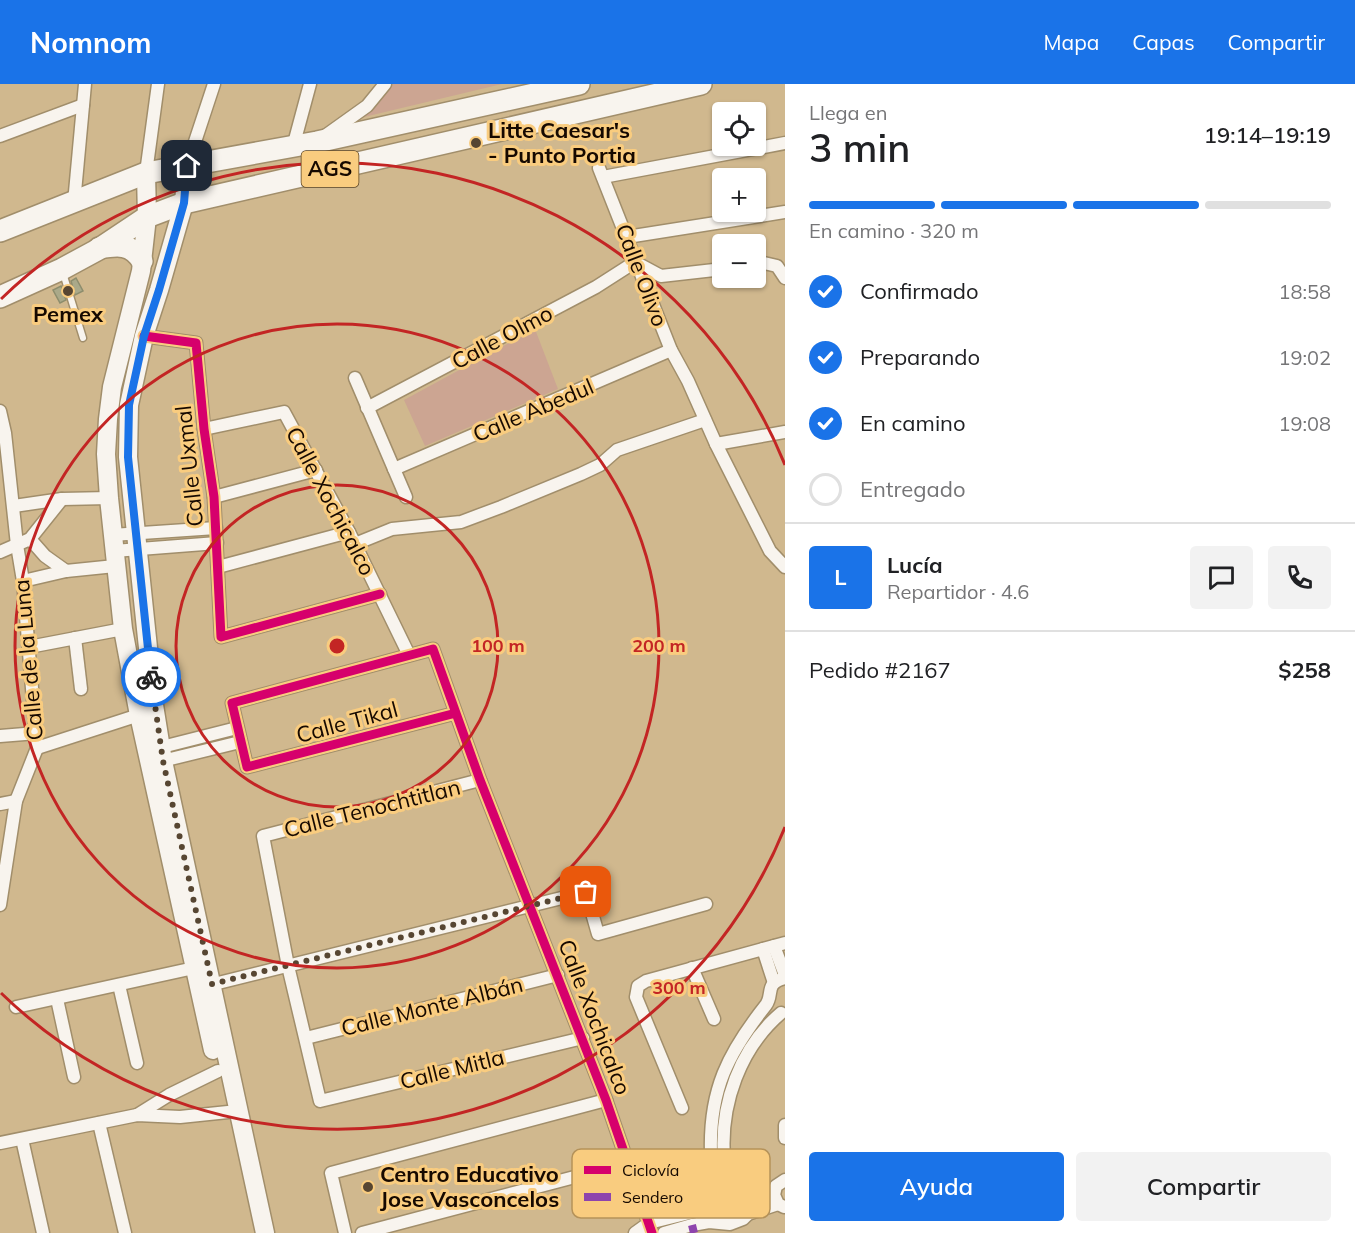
<!DOCTYPE html>
<html lang="es">
<meta charset="utf-8">
<style>
:root{--surface:#fff;--page:#f2f2f2;--text:#202124;--muted:#757577;--line:#e0e0e0;--accent:#1a73e8}
body{margin:0;font-family:Mulish,sans-serif;background:var(--page);color:var(--text);height:100vh;display:flex;flex-direction:column;font-size:22px;white-space:nowrap}
*{box-sizing:border-box;margin:0}
p{font-size:20px;color:var(--muted)}
.icon{flex:none;width:33px;height:33px;fill:none;stroke:currentColor;stroke-width:2;stroke-linecap:round;stroke-linejoin:round}
.map{position:relative;flex:1;overflow:hidden}
.sheet{display:flex;flex-direction:column;background:var(--surface);width:570px}
.sheet>*{flex:none}
.controls{position:absolute;left:712px;top:18px;display:grid;gap:12px}
.controls a{display:grid;place-items:center;width:54px;height:54px;border-radius:6px;background:var(--surface);box-shadow:0 2px 4px #0004;font-size:30px}
.pin{position:absolute;display:grid;place-items:center;width:51px;height:51px;color:#fff;margin:-26px;border-radius:12px;box-shadow:0 3px 9px #0006}
.courier{position:absolute;display:grid;place-items:center;width:60px;height:60px;margin:-30px;border:4px solid #1a73e8;border-radius:50%;background:#fff;color:#222;box-shadow:0 2px 8px #0007}
.head em{font-style:normal;font-weight:600}
.head div{display:flex;flex-direction:column-reverse}
.head{display:flex;align-items:center;justify-content:space-between;height:102px;padding:0 24px}
h1{font-size:39px;font-weight:600;line-height:45px}
.bar{display:grid;grid-template-columns:repeat(4,1fr);gap:9px 6px;align-content:center;height:72px;padding:0 24px}
.bar i{height:8px;border-radius:4px;background:var(--line)}
.bar .on{background:var(--accent)}
.bar p{grid-column:span 4}
.line{display:flex;align-items:center;gap:15px;padding:0 24px;border-top:2px solid var(--line)}
.line div{flex:1}
.round{display:grid;place-items:center;flex:none;width:63px;height:63px;border-radius:6px;background:var(--page)}
ol{padding:0 24px;list-style:none}
li{display:flex;align-items:center;gap:18px;height:66px}
li p{margin-inline-start:auto}
li .icon{padding:6px;border-radius:50%;background:var(--accent);color:#fff;stroke-width:4}
li:last-child{color:var(--muted)}
li i{width:33px;height:33px;border:3px solid var(--line);border-radius:50%}
.button{display:flex;gap:12px;margin-top:auto;padding:12px 24px}
.button a{flex:1;height:69px;border-radius:6px;background:var(--accent);color:#fff;font-size:24px;font-weight:600;line-height:69px;text-align:center}
.button a+a{background:var(--page);color:var(--text)}
header{display:flex;align-items:center;gap:36px;box-sizing:border-box;height:84px;padding:0 30px;background:var(--accent);color:#fff}
header strong{font-size:28px}
nav{display:flex;gap:33px;margin-inline-start:auto;font-size:21px}
main{display:flex;flex:1;min-height:0}
.map>svg:first-child{display:block}
.green{fill:#cca592}
.building{fill:#aaa989;stroke:#8d8d6d;stroke-width:1.5}
.lines{fill:none;stroke-linecap:round;stroke-linejoin:round}
.service-casing{stroke:#a18e6b;stroke-width:9}
.minor-casing{stroke:#a18e6b;stroke-width:15}
.secondary-casing{stroke:#a18e6b;stroke-width:21}
.trunk-casing{stroke:#a18e6b;stroke-width:24}
.service{stroke:#f8f4ee;stroke-width:6}
.minor{stroke:#f8f4ee;stroke-width:12}
.secondary{stroke:#f8f4ee;stroke-width:18}
.trunk{stroke:#f8f4ee;stroke-width:21}
.quiet{stroke:#8e44ad;stroke-width:8;stroke-dasharray:15 8;stroke-linecap:butt}
.cycleway-casing{stroke:#f9cc7f;stroke-width:13}
.cycleway{stroke:#d6006c;stroke-width:9}
.done{stroke:#574632;stroke-width:6;stroke-dasharray:0 10.8}
.route{stroke:#1a73e8;stroke-width:8}
.ring{fill:none;stroke:#c32524;stroke-width:3}
.poi-dot{fill:#574632;stroke:#f9cc7f;stroke-width:2}
.labels{text-anchor:middle;stroke-width:6;stroke-linejoin:round;paint-order:stroke}
.shield{fill:#f9cc7f;stroke:#5a4426;stroke-width:1.5}
.shield-label{font-size:21px;font-weight:bold;fill:#160900}
.poi-label{font-size:22px;font-weight:bold;fill:#160900;stroke:#f9cc7f;text-anchor:start}
.street-label{font-size:22px;fill:#160900;stroke:#f9cc7f}
.key{fill:#f9cc7f;stroke:#b59259;stroke-width:1.5}
.key-label{font-size:16px;fill:#160900}
.centre{fill:#c32524;stroke:#f9cc7f;stroke-width:3}
.ring-label{font-size:18px;text-anchor:middle;font-weight:bold;fill:#c32524;stroke:#f9cc7f;stroke-width:6;stroke-linejoin:round;paint-order:stroke}
</style>
<header>
<strong>Nomnom</strong>
<nav><a>Mapa</a><a>Capas</a><a>Compartir</a></nav>
</header>
<main>
<div class="map">
<svg width="785" height="1149" viewBox="0 0 785 1149">
<rect width="100%" height="100%" fill="#d0b88e"/>
<g class="green">
<polygon points="393,0 502,0 360,34"/>
<polygon points="535,245 558,305 425,362 404,316"/>
</g>
<g class="building">
<polygon points="76,194 83,207 75,211 71,197"/>
<polygon points="61,202 66,216 60,219 53,206"/>
</g>
<g class="lines">
<g class="service-casing">
<polyline id="service" points="63,189 83,254"/>
</g>
<g class="minor-casing">
<g id="minor">
<polyline points="0,52 83,21"/>
<polyline points="325,52 367,22 385,0"/>
<polyline points="293,63 310,0"/>
<polyline points="187,82 214,0"/>
<polyline points="599,84 671,266 688,297 716,360 770,467 785,483"/>
<polyline points="146,89 158,0"/>
<polyline points="603,93 785,59"/>
<polyline points="74,119 85,0"/>
<polyline points="627,153 785,128"/>
<polyline points="756,181 764,179 777,182 785,194"/>
<polyline points="144,252 196,259 204,345 214,413 221,553 380,510"/>
<polyline points="355,294 406,413"/>
<polyline points="367,324 596,203 635,178 661,192 723,185"/>
<polyline points="0,327 5,349 17,461 23,497 37,664 16,717 0,821"/>
<polyline points="204,345 284,328 349,448 409,571"/>
<polyline points="716,360 785,348"/>
<polyline points="394,385 671,266"/>
<polyline points="214,413 316,386"/>
<polyline points="14,422 62,415 109,414"/>
<polyline points="112,451 216,444"/>
<polyline points="30,455 45,472 66,487"/>
<polyline points="355,460 392,445 461,438 501,423 581,390 600,381 617,366 705,336"/>
<polyline points="114,467 217,459"/>
<polyline points="0,468 30,455 62,415"/>
<polyline points="218,483 349,448"/>
<polyline points="23,497 66,487 115,482"/>
<polyline points="75,554 81,605"/>
<polyline points="29,563 123,545"/>
<polyline points="456,629 247,683 232,619 433,565 480,696 606,1016 652,1149"/>
<polyline points="0,652 37,649"/>
<polyline points="37,664 139,631"/>
<polyline points="154,665 237,644"/>
<polyline points="158,678 240,658"/>
<polyline points="480,696 263,752 288,882 320,1017 583,954"/>
<polyline points="0,720 16,717"/>
<polyline points="774,862 785,891"/>
<polyline points="763,865 774,899"/>
<polyline points="692,884 714,935"/>
<polyline points="119,901 137,979"/>
<polyline points="206,902 586,808 598,850 706,820"/>
<polyline points="57,915 74,993"/>
<polyline points="16,923 194,884"/>
<polyline points="306,954 558,891"/>
<polyline points="682,1024 636,913 638,902 646,897 785,859"/>
<polyline points="137,1031 169,1011 218,987"/>
<polyline points="99,1039 125,1149"/>
<polyline points="785,1041 785,1054"/>
<polyline points="22,1055 43,1149"/>
<polyline points="0,1059 137,1031 180,1033 228,1028"/>
<polyline points="744,1114 774,1106"/>
<polyline points="784,1123 778,1120 774,1111 776,1102 785,1096"/>
<path d="M748,1130c-2,-7 -2,-16 -8,-21 -5,-4 -11,-6 -13,-12 -3,-7 -2,-16 -3,-23 -4,-54 16,-110 57,-145"/>
<polyline points="345,1149 331,1089 606,1016"/>
<polyline points="362,1149 628,1079"/>
<path d="M635,1149l14,-10 56,-14 8,-5 3,-5c2,-16 -4,-31 -5,-46 -2,-63 17,-100 55,-148 8,-11 -2,-22 19,-27"/>
<polyline points="664,1149 692,1141 709,1138 730,1140 743,1135 748,1130 778,1120"/>
</g>
</g>
<g class="secondary-casing">
<g id="secondary">
<polyline points="187,82 184,119 159,206 144,252 129,321 128,373 154,621 163,677 265,1149"/>
<polyline points="146,89 147,133 141,187 112,303 108,335 106,370 109,414 123,545 139,631 213,966"/>
</g>
</g>
<g class="trunk-casing">
<g id="trunk">
<polyline points="0,147 146,89 317,58 579,0"/>
<path d="M99,164c18,-3 33,-5 43,13"/>
<polyline points="0,213 62,185 99,165 147,133 184,119 701,0"/>
</g>
</g>
<use href="#service" class="service"/>
<use href="#minor" class="minor"/>
<use href="#secondary" class="secondary"/>
<use href="#trunk" class="trunk"/>
<polyline class="quiet" points="692,1141 694,1149"/>
<g class="cycleway-casing">
<g id="cycleway">
<polyline points="144,252 196,259 204,345 214,413 221,553 380,510"/>
<polyline points="456,629 247,683 232,619 433,565 480,696 606,1016 652,1149"/>
</g>
</g>
<use href="#cycleway" class="cycleway"/>
</g>
<g class="lines">
<polyline class="done" points="151,593 163,677 212,900 586,808"/>
<polyline class="route" points="151,593 128,373 129,321 144,252 159,206 184,119 187,82"/>
</g>
<g class="ring">
<circle cx="337" cy="562" r="161"/>
<circle cx="337" cy="562" r="322"/>
<path d="M785 743A483 483 0 0 1 1 909M1 215A483 483 0 0 1 785 381"/>
</g>
<g class="poi-dot">
<circle cx="476" cy="59" r="6"/>
<circle cx="68" cy="207" r="6"/>
<circle cx="368" cy="1103" r="6"/>
</g>
<g class="labels">
<rect class="shield" x="301.5" y="67" width="57" height="36" rx="4.5"/>
<g class="shield-label">
<text x="330" y="92">AGS</text>
</g>
<g class="poi-label">
<text x="488" y="54">Litte Caesar's<tspan x="488" dy="25">- Punto Portia</tspan></text>
<text x="68" y="238" text-anchor="middle">Pemex</text>
<text x="380" y="1098">Centro Educativo<tspan x="380" dy="25">Jose Vasconcelos</tspan></text>
</g>
<g class="street-label">
<text transform="translate(642 191) rotate(69)" y="8">Calle Olivo</text>
<text transform="translate(502 253) rotate(-28)" y="8">Calle Olmo</text>
<text transform="translate(533 326) rotate(-23)" y="8">Calle Abedul</text>
<text transform="translate(189 382) rotate(-96)" y="8">Calle Uxmal</text>
<text transform="translate(331 417) rotate(62)" y="8">Calle Xochicalco</text>
<text transform="translate(28 576) rotate(-95)" y="8">Calle de la Luna</text>
<text transform="translate(347 638) rotate(-15)" y="8">Calle Tikal</text>
<text transform="translate(372 724) rotate(-14)" y="8">Calle Tenochtitlan</text>
<text transform="translate(432 922) rotate(-14)" y="8">Calle Monte Albán</text>
<text transform="translate(595 933) rotate(69)" y="8">Calle Xochicalco</text>
<text transform="translate(452 985) rotate(-14)" y="8">Calle Mitla</text>
</g>
</g>
<rect x="572" y="1065" width="198" height="69" rx="9" class="key"/>
<rect x="584" y="1082" width="27" height="8" fill="#d6006c"/>
<rect x="584" y="1109" width="27" height="8" fill="#8e44ad"/>
<g class="key-label">
<text x="622" y="1092">Ciclovía</text>
<text x="622" y="1119">Sendero</text>
</g>
<circle cx="337" cy="562" r="9" class="centre"/>
<g class="ring-label">
<text x="498" y="568">100 m</text>
<text x="659" y="568">200 m</text>
<text x="679" y="910">300 m</text>
</g>
</svg>
<div class="controls">
<a><svg class="icon" aria-label="locate" viewBox="0 0 24 24"><circle cx="12" cy="12" r="6"/><path d="M12 2v4M12 18v4M2 12h4M18 12h4"/></svg></a>
<a>+</a>
<a>−</a>
</div>
<div class="pin" style="left:586px;top:808px;background:#ea580c"><svg class="icon" aria-label="bag" viewBox="0 0 24 24"><path d="M5 8h14l-1 12H6zM9 8a3 3 0 0 1 6 0"/></svg></div>
<div class="pin" style="left:187px;top:82px;background:#1f2937"><svg class="icon" aria-label="home" viewBox="0 0 24 24"><path d="M3 11l9-7 9 7M6 9v11h12V9"/></svg></div>
<div class="courier" style="left:151px;top:593px"><svg class="icon" aria-label="bike" viewBox="0 0 24 24"><circle cx="6" cy="16" r="4"/><circle cx="18" cy="16" r="4"/><path d="M6 16l4-8h5l3 8M10 8l3 8H6M13 5h3"/></svg></div>
</div>
<section class="sheet">
<div class="head"><div><h1>3 min</h1><p>Llega en</p></div><em>19:14–19:19</em></div>
<div class="bar"><i class="on"></i><i class="on"></i><i class="on"></i><i></i><p>En camino · 320 m</p></div>
<ol>
<li><svg class="icon" aria-label="check" viewBox="0 0 24 24"><path d="M5 12l5 5 9-10"/></svg>Confirmado<p>18:58</p></li>
<li><svg class="icon" aria-label="check" viewBox="0 0 24 24"><path d="M5 12l5 5 9-10"/></svg>Preparando<p>19:02</p></li>
<li><svg class="icon" aria-label="check" viewBox="0 0 24 24"><path d="M5 12l5 5 9-10"/></svg>En camino<p>19:08</p></li>
<li><i></i>Entregado</li>
</ol>
<div class="line" style="height:108px"><b class="round" style="background:var(--accent);color:#fff">L</b><div><b>Lucía</b><p>Repartidor · 4.6</p></div><a class="round"><svg class="icon" aria-label="chat" viewBox="0 0 24 24"><path d="M4 5h16v11H9l-5 4z"/></svg></a><a class="round"><svg class="icon" aria-label="phone" viewBox="0 0 24 24"><path d="M5 4h4l2 5-3 2q2 4 5 5l2-3 5 2v4C11 20 4 13 5 4z"/></svg></a></div>
<div class="line" style="height:78px"><div>Pedido #2167</div><b>$258</b></div>
<div class="button"><a>Ayuda</a><a>Compartir</a></div>
</section>
</main>
